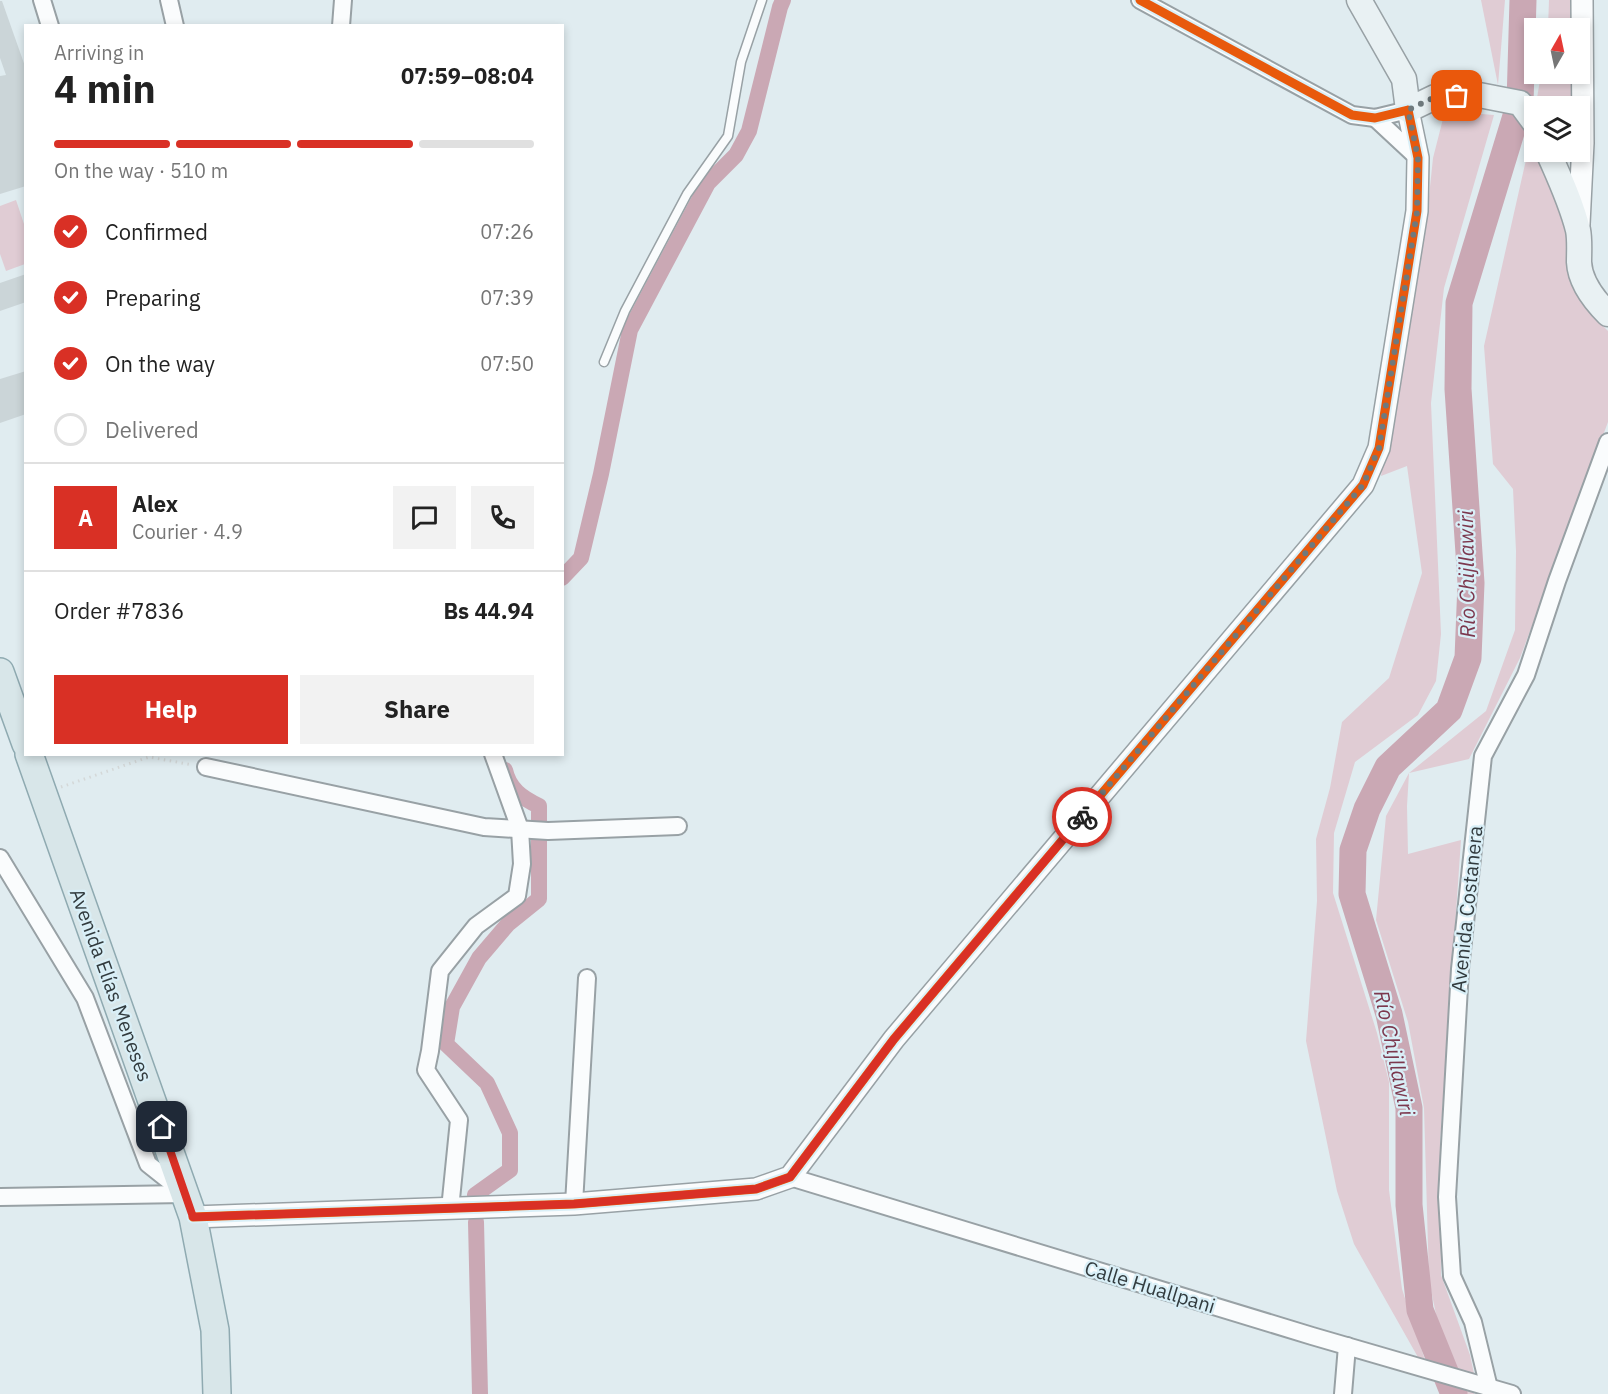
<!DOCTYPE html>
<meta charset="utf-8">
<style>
:root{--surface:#fff;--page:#f2f2f2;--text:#222;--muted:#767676;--line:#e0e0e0;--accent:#d93025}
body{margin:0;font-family:"IBM Plex Sans",sans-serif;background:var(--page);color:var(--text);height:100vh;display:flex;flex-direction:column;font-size:22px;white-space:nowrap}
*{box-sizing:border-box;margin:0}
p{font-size:20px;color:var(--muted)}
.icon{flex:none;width:33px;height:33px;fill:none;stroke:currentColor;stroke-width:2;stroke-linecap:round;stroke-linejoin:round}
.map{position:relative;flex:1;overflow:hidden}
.side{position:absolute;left:24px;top:24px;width:540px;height:732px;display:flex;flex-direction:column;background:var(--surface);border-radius:0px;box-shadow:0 3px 9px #0003}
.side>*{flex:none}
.needle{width:39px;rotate:9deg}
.buttons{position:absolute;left:1524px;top:18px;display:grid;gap:12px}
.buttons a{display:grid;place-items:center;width:66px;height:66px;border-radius:0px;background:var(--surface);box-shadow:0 3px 9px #0003;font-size:30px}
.pin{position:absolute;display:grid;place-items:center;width:51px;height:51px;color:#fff;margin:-26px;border-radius:12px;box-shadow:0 3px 9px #0006}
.courier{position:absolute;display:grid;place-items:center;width:60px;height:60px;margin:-30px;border:4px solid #d93025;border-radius:50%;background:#fff;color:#222;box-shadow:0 2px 8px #0007}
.head em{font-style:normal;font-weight:700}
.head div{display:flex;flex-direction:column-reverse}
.head{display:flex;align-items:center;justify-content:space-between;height:102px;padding:0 30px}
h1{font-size:39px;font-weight:700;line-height:45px}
.bar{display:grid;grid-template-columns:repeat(4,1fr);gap:9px 6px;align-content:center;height:72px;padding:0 30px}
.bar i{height:8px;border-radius:4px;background:var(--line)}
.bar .current{background:var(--accent)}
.bar p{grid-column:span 4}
.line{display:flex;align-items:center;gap:15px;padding:0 30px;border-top:2px solid var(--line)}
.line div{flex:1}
.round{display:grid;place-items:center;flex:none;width:63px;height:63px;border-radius:0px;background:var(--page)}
ol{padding:0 30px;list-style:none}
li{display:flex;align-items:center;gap:18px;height:66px}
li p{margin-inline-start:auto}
li .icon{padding:6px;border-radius:50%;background:var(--accent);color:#fff;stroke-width:4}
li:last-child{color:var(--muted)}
li i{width:33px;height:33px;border:3px solid var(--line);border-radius:50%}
.primary-button{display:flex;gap:12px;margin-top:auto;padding:12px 30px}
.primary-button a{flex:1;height:69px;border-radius:0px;background:var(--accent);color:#fff;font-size:24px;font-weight:700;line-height:69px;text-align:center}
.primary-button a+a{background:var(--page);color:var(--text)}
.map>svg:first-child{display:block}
.green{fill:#e0ccd4}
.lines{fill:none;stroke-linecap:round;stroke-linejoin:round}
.canal{stroke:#caa8b4;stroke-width:16}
.river{stroke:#caa8b4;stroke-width:27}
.building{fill:#cbd5d8}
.service-casing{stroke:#98a1a5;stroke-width:11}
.minor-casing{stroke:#98a1a5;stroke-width:20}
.tertiary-casing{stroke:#98a1a5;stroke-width:24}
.secondary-casing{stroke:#98a1a5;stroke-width:27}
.primary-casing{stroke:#8faab1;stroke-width:30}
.path{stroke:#d4d8d8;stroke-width:3;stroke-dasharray:1.5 4.5;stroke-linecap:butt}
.service{stroke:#fafcfd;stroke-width:8}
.minor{stroke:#fafcfd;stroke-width:16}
.tertiary{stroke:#fafcfd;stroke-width:21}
.secondary{stroke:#e9f1f3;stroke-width:24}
.primary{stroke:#d8e6e9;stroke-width:27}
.cycleway-casing{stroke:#d9eff7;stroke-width:13}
.cycleway{stroke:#e8590c;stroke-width:9}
.done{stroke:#6f797c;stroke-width:6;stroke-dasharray:0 10.8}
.route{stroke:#d93025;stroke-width:8}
.labels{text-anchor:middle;stroke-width:4.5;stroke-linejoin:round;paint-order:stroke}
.street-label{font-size:20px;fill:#323b3e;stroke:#d9eff7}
.water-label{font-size:21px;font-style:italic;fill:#7c384e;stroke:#d9eff7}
</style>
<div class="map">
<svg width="1608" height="1394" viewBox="0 0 1608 1394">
<rect width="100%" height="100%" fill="#e0ecf0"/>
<g class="green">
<polygon points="1481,0 1505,0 1498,85"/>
<polygon points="1549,0 1570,0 1571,28 1548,28"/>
<polygon points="1541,74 1572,74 1573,106 1537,106 1536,104"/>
<polygon points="1445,111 1494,115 1444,288 1431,403 1441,634 1436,681 1418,715 1355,762 1334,833 1333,893 1377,1033 1389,1082 1389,1190 1402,1289 1432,1382 1354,1244 1337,1191 1306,1041 1317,901 1316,839 1330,788 1342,722 1389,678 1422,573 1407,466 1381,476 1427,216 1433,158"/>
<polygon points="1528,151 1571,194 1573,253 1589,312 1608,331 1608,422 1520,658 1469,759 1409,773 1407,806 1408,854 1461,840 1440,1143 1441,1275 1470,1355 1476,1383 1474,1394 1467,1394 1438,1324 1429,1280 1424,1108 1408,1022 1376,920 1386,816 1409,773 1486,711 1515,630 1516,551 1513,489 1493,464 1484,346"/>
<polygon points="16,200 25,227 25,264 6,271 0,254 0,206"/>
</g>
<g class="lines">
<g class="canal">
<polyline points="562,578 581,558 601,474 630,330 708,183 736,155 749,131 780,7 783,0"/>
<path d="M475,1195l35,-25v-37l-23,-50 -41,-39 6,-37 27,-49 29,-34 31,-25v-93c-17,-8 -30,-17 -34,-36"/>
<polyline points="476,1222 480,1394"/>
</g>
<polyline class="river" points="1454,1394 1420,1310 1409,1205 1409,1108 1389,1014 1352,894 1353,850 1367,809 1388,767 1449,710 1468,658 1471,583 1458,389 1459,303 1520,103 1523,0"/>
</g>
<g class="building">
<polygon points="0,1 2,1 26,69 26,186 0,194 0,76 6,75 0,58"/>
<polygon points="26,274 26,302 0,311 0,283"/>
<polygon points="26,371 26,414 0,423 0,379"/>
</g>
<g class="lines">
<g class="service-casing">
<polyline id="service" points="604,362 625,311 687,194 728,136 741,62 762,0"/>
</g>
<g class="minor-casing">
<g id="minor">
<polyline points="42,0 50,26"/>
<polyline points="169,0 175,26"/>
<polyline points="1140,0 1352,115 1375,118 1408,110"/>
<polyline points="341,26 343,0"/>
<polyline points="1375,118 1418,158"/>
<polyline points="206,767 484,827 548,831 678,826"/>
<polyline points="0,858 85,998 148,1164 182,1191"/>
<polyline points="790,1177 1312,1336 1512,1394"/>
<polyline points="0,1197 185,1194"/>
<polyline points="574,1204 587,978"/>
<polyline points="450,1209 459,1120 426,1070 430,1051 440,971 476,926 517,896 522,864 520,829 493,754"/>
<polyline points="1343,1394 1347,1346"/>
<polyline points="1492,1394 1489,1388 1473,1322 1452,1276 1447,1197 1460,969 1483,756 1526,675 1557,581 1608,442"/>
</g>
</g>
<g class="tertiary-casing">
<g id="tertiary">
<polyline points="1579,224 1583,143 1582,0"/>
<polyline points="193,1217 574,1204 756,1189 790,1177 894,1039 1363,485 1379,448 1417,211 1418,158 1408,110"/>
</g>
</g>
<g class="secondary-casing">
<g id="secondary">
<polyline points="1359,0 1404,79 1408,110 1435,97 1479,95 1520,103 1534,122"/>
<path d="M1548,152c11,25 23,50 30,78 2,10 1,22 1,32 1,20 15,38 29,52"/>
</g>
</g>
<g class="primary-casing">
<g id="primary">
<polyline points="0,672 26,744"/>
<polyline points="29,754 193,1217 215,1330 217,1394"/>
</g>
</g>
<polyline class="path" points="61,787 149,757 193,765"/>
<use href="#service" class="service"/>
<use href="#minor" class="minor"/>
<use href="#tertiary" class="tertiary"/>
<use href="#secondary" class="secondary"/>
<use href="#primary" class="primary"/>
<g class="cycleway-casing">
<polyline id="cycleway" points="193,1217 574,1204 756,1189 790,1177 894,1039 1363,485 1379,448 1417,211 1418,158 1408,110 1375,118 1352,115 1140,0"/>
</g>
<use href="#cycleway" class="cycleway"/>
</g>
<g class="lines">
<polyline class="done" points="1082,817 1363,485 1379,448 1417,212 1418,158 1408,110 1435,97 1457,96"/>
<polyline class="route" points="162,1127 193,1217 574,1204 756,1189 790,1177 894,1039 1082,817"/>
</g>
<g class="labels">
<g class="street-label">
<text transform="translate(1467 909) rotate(-84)" y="7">Avenida Costanera</text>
<text transform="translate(111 985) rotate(70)" y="7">Avenida Elías Meneses</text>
<text transform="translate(1150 1287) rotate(17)" y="7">Calle Huallpani</text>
</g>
<g class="water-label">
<text transform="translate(1467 574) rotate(-91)" y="7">Río Chijllawiri</text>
<text transform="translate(1394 1053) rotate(78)" y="7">Río Chijllawiri</text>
</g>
</g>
</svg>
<div class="buttons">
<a><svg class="needle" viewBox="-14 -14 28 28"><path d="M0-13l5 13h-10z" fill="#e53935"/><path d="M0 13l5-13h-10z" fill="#767676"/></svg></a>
<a><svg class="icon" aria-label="layers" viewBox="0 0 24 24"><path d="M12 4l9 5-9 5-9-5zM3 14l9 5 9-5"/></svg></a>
</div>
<div class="pin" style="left:1457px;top:96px;background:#ea580c"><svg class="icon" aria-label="bag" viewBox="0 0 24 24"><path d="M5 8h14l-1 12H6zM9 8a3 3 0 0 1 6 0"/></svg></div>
<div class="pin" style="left:162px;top:1127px;background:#1f2937"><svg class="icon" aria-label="home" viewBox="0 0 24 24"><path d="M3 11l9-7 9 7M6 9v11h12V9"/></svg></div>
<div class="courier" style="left:1082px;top:817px"><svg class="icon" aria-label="bike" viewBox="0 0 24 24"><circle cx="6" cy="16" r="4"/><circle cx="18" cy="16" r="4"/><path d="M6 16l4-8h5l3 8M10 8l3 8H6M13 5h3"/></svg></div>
<section class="side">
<div class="head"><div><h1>4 min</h1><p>Arriving in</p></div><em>07:59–08:04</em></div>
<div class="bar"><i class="current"></i><i class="current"></i><i class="current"></i><i></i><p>On the way · 510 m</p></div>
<ol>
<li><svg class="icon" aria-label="check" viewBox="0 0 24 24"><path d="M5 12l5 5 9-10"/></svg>Confirmed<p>07:26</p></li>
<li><svg class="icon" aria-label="check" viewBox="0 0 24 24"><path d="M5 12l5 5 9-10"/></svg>Preparing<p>07:39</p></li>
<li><svg class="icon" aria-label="check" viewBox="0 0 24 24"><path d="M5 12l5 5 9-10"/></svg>On the way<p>07:50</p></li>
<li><i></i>Delivered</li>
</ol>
<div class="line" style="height:108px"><b class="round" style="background:var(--accent);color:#fff">A</b><div><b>Alex</b><p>Courier · 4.9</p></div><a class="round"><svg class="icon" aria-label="chat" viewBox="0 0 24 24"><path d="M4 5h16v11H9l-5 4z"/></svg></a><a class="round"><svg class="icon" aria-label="phone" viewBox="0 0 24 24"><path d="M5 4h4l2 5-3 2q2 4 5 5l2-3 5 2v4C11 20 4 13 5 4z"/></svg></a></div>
<div class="line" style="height:78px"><div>Order #7836</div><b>Bs 44.94</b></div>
<div class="primary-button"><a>Help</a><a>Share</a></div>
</section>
</div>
